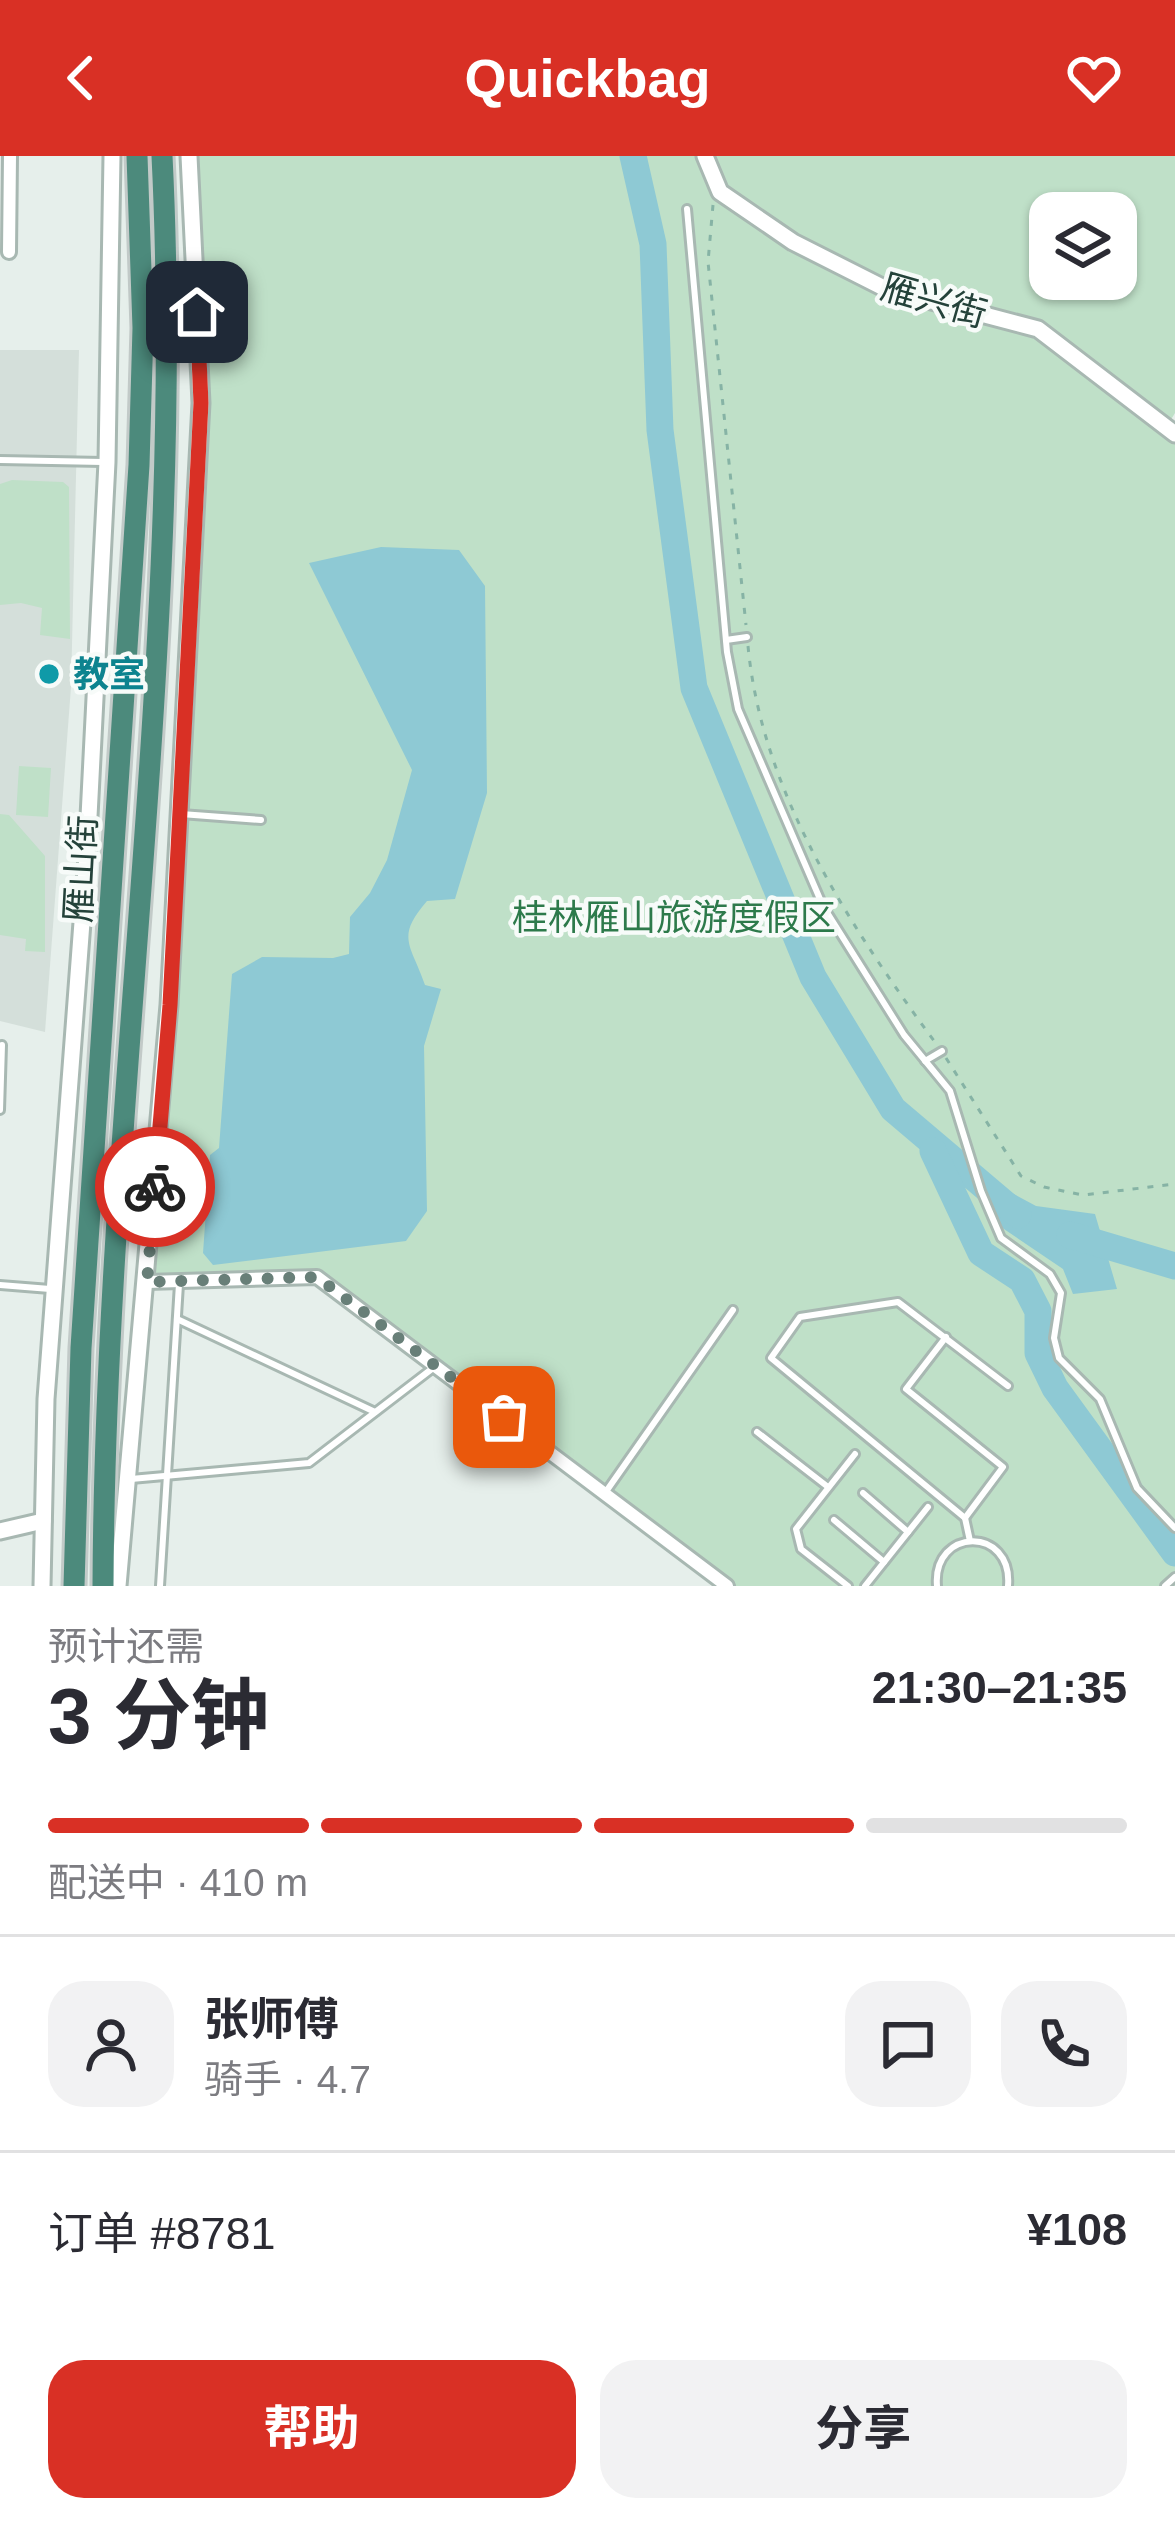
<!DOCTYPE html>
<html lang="zh">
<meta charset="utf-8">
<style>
:root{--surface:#fff;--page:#f2f2f3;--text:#2b2b33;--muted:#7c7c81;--line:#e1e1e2;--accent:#d93025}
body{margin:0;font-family:Arial,"Noto Sans SC",sans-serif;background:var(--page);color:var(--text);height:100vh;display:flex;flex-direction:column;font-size:45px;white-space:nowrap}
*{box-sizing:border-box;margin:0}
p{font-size:39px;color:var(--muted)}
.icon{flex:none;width:66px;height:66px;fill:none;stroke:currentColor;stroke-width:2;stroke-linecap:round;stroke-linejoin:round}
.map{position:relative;height:1430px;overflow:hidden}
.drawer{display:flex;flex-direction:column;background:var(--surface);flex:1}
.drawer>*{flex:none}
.controls{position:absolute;left:1029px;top:36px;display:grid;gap:24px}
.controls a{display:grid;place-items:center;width:108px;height:108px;border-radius:24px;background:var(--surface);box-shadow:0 3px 9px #0004;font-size:60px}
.pin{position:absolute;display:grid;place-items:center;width:102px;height:102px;color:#fff;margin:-51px;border-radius:24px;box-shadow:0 6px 18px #0006}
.courier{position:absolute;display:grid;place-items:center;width:120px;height:120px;margin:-60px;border:9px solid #d93025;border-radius:50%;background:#fff;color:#222;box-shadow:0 3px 15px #0007}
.overview em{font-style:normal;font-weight:700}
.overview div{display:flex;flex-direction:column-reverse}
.overview{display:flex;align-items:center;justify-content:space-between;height:204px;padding:0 48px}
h1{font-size:78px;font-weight:700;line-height:90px}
.bar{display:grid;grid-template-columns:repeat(4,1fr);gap:18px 12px;align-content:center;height:144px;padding:0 48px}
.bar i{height:15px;border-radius:9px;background:var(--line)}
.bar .current{background:var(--accent)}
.bar p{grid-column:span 4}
.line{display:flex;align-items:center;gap:30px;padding:0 48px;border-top:3px solid var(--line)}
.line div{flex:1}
.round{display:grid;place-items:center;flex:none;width:126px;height:126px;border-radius:36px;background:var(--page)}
.cta{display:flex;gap:24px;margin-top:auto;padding:24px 48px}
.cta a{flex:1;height:138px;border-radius:36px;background:var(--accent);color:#fff;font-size:48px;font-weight:700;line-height:138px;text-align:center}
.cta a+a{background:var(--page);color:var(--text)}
header{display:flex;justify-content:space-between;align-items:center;height:156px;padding:0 48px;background:var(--accent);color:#fff;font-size:54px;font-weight:700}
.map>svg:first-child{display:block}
.built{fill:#d4dfda}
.green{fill:#bfe0c8;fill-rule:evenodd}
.water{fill:#8ec9d4}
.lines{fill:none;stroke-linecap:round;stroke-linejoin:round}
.river{stroke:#8ec9d4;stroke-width:27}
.service-casing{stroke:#a8b8b2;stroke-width:12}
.minor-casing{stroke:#a8b8b2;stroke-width:18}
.tertiary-casing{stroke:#a8b8b2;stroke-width:21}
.trunk-casing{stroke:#c2cac8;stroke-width:27}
.path{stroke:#86b3a5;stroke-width:3;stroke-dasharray:6 9;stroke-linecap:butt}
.service{stroke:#fff;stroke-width:6}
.minor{stroke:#fff;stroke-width:12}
.tertiary{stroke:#fff;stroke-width:15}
.trunk{stroke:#4c8a7c;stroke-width:21}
.done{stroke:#687f78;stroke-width:12;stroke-dasharray:0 21.6}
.route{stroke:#d93025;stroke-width:15}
.culture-dot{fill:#0f9aa8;stroke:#f7fbf9;stroke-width:4.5}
.labels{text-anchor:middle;stroke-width:9;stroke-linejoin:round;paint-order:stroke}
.street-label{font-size:36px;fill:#24423a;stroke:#f7fbf9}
.culture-label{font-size:36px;font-weight:bold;fill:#0d838f;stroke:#f7fbf9;text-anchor:start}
.park-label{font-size:36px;fill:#2d7a4b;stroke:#f7fbf9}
</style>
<header><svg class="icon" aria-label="back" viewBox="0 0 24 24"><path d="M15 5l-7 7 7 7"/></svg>Quickbag<svg class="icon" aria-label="heart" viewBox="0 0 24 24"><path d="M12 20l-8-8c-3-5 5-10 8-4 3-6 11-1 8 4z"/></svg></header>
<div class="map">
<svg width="1175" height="1430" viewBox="0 0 1175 1430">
<rect width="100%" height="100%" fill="#e6efeb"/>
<polygon class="built" points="0,194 79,194 71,531 45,876 0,865"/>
<g class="green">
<path d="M189,0h986v257l-8,13 8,8v1152h-448l-410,-309 -170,5 54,-879zM1050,57h66v66h-66z"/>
<polygon points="12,324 63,326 69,331 70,483 40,479 42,452 21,447 0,449 0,328"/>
<polygon points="19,610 51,612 48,661 16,659"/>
<polygon points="0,658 9,659 45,700 45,796 25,795 26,783 0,779"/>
</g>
<g class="water">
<path d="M381,391l78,3 26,36 2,207 -32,106 -28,2c-32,37 -16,43 -2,84l16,4 -17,57 3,165 -21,30 -193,24 -10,-12 7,-98 9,-7 13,-174 30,-17 71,1 16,-4 1,-37 20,-24 17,-33 25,-90 -103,-207z"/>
<polygon points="986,1023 1036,1050 1095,1058 1117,1133 1073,1138 1063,1113 1001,1071"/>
</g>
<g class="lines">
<g class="river">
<polyline points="633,0 653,88 660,274 694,532 813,821 893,953 1018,1059"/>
<polyline points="933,995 981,1097 1022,1124 1038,1155 1038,1197 1055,1232 1175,1397"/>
<polyline points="1070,1079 1175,1110"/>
</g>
<g class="service-casing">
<g id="service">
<polyline points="687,53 727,496 738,553 823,750 904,879 950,935 981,1035 1001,1082 1050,1118 1061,1137 1054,1182 1059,1202 1100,1243 1137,1332 1175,1372"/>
<polyline points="0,304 103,306"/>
<polyline points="726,484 747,481"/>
<polyline points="181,658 261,664"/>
<polyline points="925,905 942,895"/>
<polyline points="0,954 2,889"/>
<polyline points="0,1129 50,1133"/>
<polyline points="177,1163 375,1256"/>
<polyline points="946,1181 906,1233 1003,1311 965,1362"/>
<polyline points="757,1276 828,1331"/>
<polyline points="131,1323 309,1307 433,1212"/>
<polyline points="605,1337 733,1154"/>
<polyline points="863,1337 908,1376"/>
<polyline points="834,1364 884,1406"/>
<polyline points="970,1385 965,1362 771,1202 800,1161 898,1146 1008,1230"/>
<polyline points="160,1430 179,1128"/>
<polyline points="848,1430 801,1393 796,1373 855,1298"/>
<polyline points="865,1430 928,1351"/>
<path d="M937,1430c-5,-59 76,-60 71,0"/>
<polyline points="1165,1430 1175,1421"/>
</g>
</g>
<g class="minor-casing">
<g id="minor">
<polyline points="9,96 10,0"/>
<polyline points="147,1126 317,1121 727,1430"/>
</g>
</g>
<g class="tertiary-casing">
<g id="tertiary">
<polyline points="705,0 720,36 793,86 886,133 1038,173 1175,278"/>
<polyline points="0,1375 43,1365"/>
<polyline points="42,1430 46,1243 87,700 107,306 112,0"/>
<polyline points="118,1430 169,849 201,247 189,0"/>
</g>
</g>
<g class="trunk-casing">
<g id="trunk">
<polyline points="74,1430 81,1192 139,309 143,172 137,0"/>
<path d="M103,1430c2,-477 83,-952 59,-1430"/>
</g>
</g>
<g class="path">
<polyline points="713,49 708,106 746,469"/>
<path d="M748,490c14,148 103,282 189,399"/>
<polyline points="946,902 1021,1020 1044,1031 1083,1039 1175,1028"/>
</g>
<use href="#service" class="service"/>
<use href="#minor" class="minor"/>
<use href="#tertiary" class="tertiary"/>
<use href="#trunk" class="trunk"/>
</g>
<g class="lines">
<polyline class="done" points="155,1031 147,1126 317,1121 504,1261"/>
<polyline class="route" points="155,1031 170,849 201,247 197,156"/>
</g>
<circle class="culture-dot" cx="49" cy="518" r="12"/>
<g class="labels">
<g class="street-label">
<text transform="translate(934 144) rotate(16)" y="13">雁兴街</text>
<text transform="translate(80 713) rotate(-87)" y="13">雁山街</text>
</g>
<g class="culture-label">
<text x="73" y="531">教室</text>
</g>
<g class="park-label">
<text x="674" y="774">桂林雁山旅游度假区</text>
</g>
</g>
</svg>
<div class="controls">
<a><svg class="icon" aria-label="layers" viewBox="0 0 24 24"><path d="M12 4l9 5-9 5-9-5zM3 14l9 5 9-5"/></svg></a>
</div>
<div class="pin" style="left:504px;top:1261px;background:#ea580c"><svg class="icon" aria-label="bag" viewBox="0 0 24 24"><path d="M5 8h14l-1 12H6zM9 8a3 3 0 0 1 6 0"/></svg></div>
<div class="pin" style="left:197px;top:156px;background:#1f2937"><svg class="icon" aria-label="home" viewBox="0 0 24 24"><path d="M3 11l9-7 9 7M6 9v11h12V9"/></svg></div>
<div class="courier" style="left:155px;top:1031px"><svg class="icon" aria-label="bike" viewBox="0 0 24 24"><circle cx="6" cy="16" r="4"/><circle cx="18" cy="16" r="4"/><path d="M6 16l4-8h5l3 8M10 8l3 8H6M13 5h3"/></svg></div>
</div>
<section class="drawer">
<div class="overview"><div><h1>3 分钟</h1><p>预计还需</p></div><em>21:30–21:35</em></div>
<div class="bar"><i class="current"></i><i class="current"></i><i class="current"></i><i></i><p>配送中 · 410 m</p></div>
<div class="line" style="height:216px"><a class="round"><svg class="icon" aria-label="person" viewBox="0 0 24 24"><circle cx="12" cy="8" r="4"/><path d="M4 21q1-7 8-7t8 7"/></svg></a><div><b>张师傅</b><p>骑手 · 4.7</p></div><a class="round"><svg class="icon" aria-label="chat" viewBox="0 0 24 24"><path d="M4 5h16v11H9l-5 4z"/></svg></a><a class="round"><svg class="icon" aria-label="phone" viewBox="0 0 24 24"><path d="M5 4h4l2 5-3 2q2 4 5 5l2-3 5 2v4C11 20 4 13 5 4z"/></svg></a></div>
<div class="line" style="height:156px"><div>订单 #8781</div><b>¥108</b></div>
<div class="cta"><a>帮助</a><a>分享</a></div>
</section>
